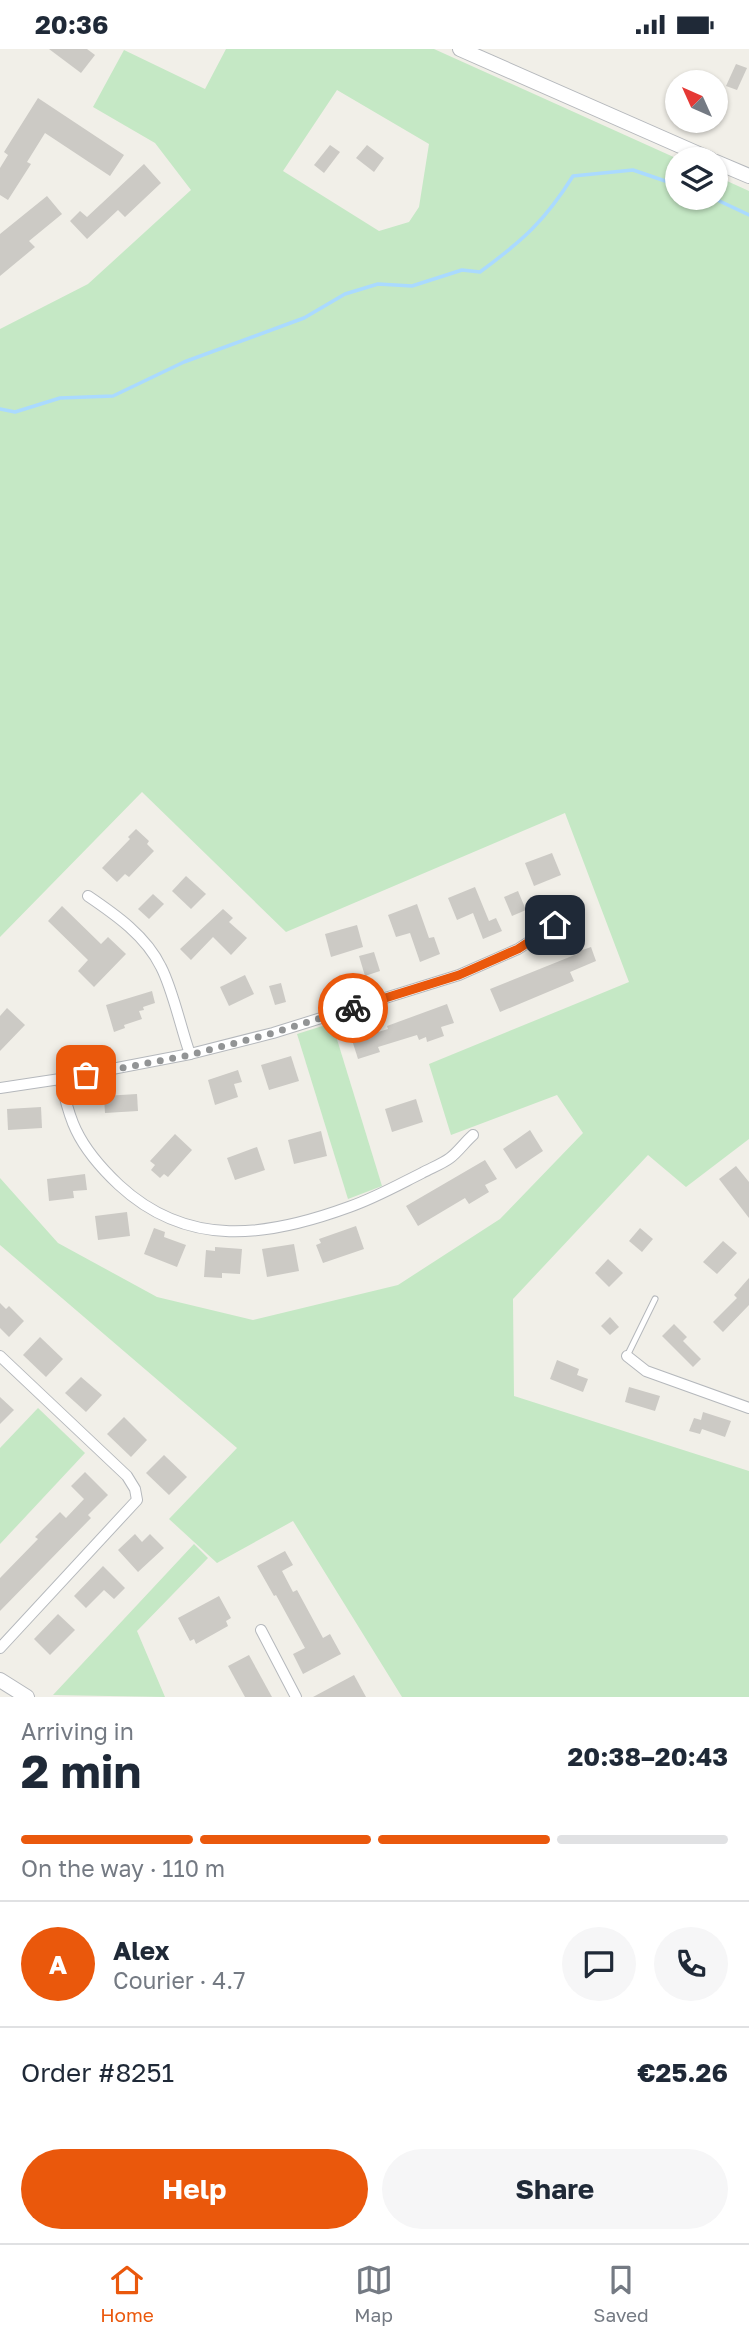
<!DOCTYPE html>
<meta charset="utf-8">
<style>
:root{--surface:#fff;--page:#f6f6f7;--text:#1f2937;--muted:#747a83;--line:#e0e1e3;--accent:#ea580c}
body{margin:0;font-family:"Golos Text",sans-serif;background:var(--page);color:var(--text);height:100vh;display:flex;flex-direction:column;font-size:26px;white-space:nowrap}
*{box-sizing:border-box;margin:0}
p{font-size:23px;color:var(--muted)}
.icon{flex:none;width:38px;height:38px;fill:none;stroke:currentColor;stroke-width:2;stroke-linecap:round;stroke-linejoin:round}
.map{position:relative;height:1648px;overflow:hidden}
.side{display:flex;flex-direction:column;background:var(--surface);flex:1}
.side>*{flex:none}
.needle{width:46px;rotate:315deg}
.fabs{position:absolute;left:665px;top:21px;display:grid;gap:14px}
.fabs a{display:grid;place-items:center;width:63px;height:63px;border-radius:50%;background:var(--surface);box-shadow:0 2px 5px #0004;font-size:35px}
.pin{position:absolute;display:grid;place-items:center;width:60px;height:60px;color:#fff;margin:-30px;border-radius:14px;box-shadow:0 4px 10px #0006}
.courier{position:absolute;display:grid;place-items:center;width:70px;height:70px;margin:-35px;border:5px solid #ea580c;border-radius:50%;background:#fff;color:#222;box-shadow:0 2px 9px #0007}
.summary em{font-style:normal;font-weight:700}
.summary div{display:flex;flex-direction:column-reverse}
.summary{display:flex;align-items:center;justify-content:space-between;height:119px;padding:0 21px}
h1{font-size:46px;font-weight:700;line-height:52px}
.bar{display:grid;grid-template-columns:repeat(4,1fr);gap:10px 7px;align-content:center;height:84px;padding:0 21px}
.bar i{height:9px;border-radius:5px;background:var(--line)}
.bar .selected{background:var(--accent)}
.bar p{grid-column:span 4}
.line{display:flex;align-items:center;gap:18px;padding:0 21px;border-top:2px solid var(--line)}
.line div{flex:1}
.round{display:grid;place-items:center;flex:none;width:74px;height:74px;border-radius:37px;background:var(--page)}
.action{display:flex;gap:14px;margin-top:auto;padding:14px 21px}
.action a{flex:1;height:80px;border-radius:42px;background:var(--accent);color:#fff;font-size:28px;font-weight:700;line-height:80px;text-align:center}
.action a+a{background:var(--page);color:var(--text)}
.status{display:flex;justify-content:space-between;align-items:center;height:49px;padding:0 35px;background:var(--surface);direction:ltr}
.status svg{height:19px;fill:currentColor}
.menu{display:flex;justify-content:space-around;align-items:center;height:98px;border-top:2px solid var(--line);background:var(--surface);font-size:19px;color:var(--muted)}
.menu a{display:grid;justify-items:center;gap:4px}
.menu .selected{color:var(--accent)}
.map>svg:first-child{display:block}
.green{fill:#c5e8c5;fill-rule:evenodd}
.lines{fill:none;stroke-linecap:round;stroke-linejoin:round}
.stream{stroke:#aadaff;stroke-width:3.5}
.building{fill:#cccac5}
.service-casing{stroke:#b5b8bc;stroke-width:7}
.minor-casing{stroke:#b5b8bc;stroke-width:12}
.tertiary-casing{stroke:#b5b8bc;stroke-width:16}
.service{stroke:#fff;stroke-width:5}
.minor{stroke:#fff;stroke-width:10}
.tertiary{stroke:#fff;stroke-width:14}
.done{stroke:#929495;stroke-width:7;stroke-dasharray:0 12.6}
.route{stroke:#ea580c;stroke-width:9}
</style>
<div class="status"><b>20:36</b><svg viewBox="0 0 49 12"><path d="M0 12V9h3v3zM5 12V6h3v6zM10 12V3h3v9zM15 12V0h3v12zM26 1h20v11H26zM47 4h2v5h-2z"/></svg></div>
<div class="map">
<svg width="749" height="1648" viewBox="0 0 749 1648">
<rect width="100%" height="100%" fill="#f1efe8"/>
<g class="green">
<path d="M226,0h208l244,110 -1,39h39v-22l33,15v948l-63,48 -38,-32 -135,144 1,97 235,75v226h-347l-109,-176 -76,42 -48,-44 68,-71 -237,-203v-67l58,65 99,54 96,23 145,-35 102,-66 83,-86 -26,-38 -106,40 -22,-71 200,-82 -64,-169 -279,119 -144,-140 -142,145v-608l88,-45 103,-94 -36,-47 -62,-36 31,-57 81,39zM337,41l92,54 -10,63 -10,15 -30,9 -96,-60z"/>
<polygon points="332,974 382,1137 348,1150 297,985"/>
<polygon points="38,1359 85,1404 0,1495 0,1399"/>
<polygon points="194,1495 208,1509 137,1582 165,1648 53,1646"/>
</g>
<g class="lines">
<g class="stream">
<polyline points="713,149 749,166"/>
<path d="M0,360l15,3 45,-14 53,-2 71,-34 120,-44 41,-24 33,-10 34,2 50,-16 18,2c42,-31 65,-51 93,-96l60,-6 44,15"/>
</g>
</g>
<g class="building">
<polygon points="49,0 87,0 95,6 81,24"/>
<polygon points="736,15 747,19 737,41 726,37"/>
<polygon points="38,49 124,106 110,127 45,84 27,113 31,115 8,151 0,146 0,119 8,106 4,103"/>
<polygon points="330,96 340,103 324,124 314,116"/>
<polygon points="367,96 384,109 374,123 356,109"/>
<polygon points="144,115 161,134 125,168 118,161 87,190 70,172 80,162 87,168"/>
<polygon points="47,147 62,165 29,192 35,198 0,227 0,185"/>
<polygon points="136,780 149,792 147,795 154,802 129,828 125,825 117,833 102,819 130,790 128,788"/>
<polygon points="552,804 561,826 534,837 525,814"/>
<polygon points="186,827 206,845 191,860 172,842"/>
<polygon points="475,838 489,872 496,869 502,882 483,890 473,864 457,871 448,849"/>
<polygon points="518,842 526,861 512,867 504,848"/>
<polygon points="153,845 164,855 149,870 138,860"/>
<polygon points="417,855 429,889 434,888 440,905 420,913 410,884 396,888 388,866"/>
<polygon points="62,857 101,895 108,888 126,905 94,938 78,922 88,911 48,872"/>
<polygon points="223,860 233,869 229,873 247,889 231,906 213,888 191,911 180,900"/>
<polygon points="357,876 363,898 331,908 325,885"/>
<polygon points="591,898 596,912 570,923 574,932 500,963 490,940 577,905 577,903"/>
<polygon points="374,903 380,922 365,927 359,907"/>
<polygon points="245,926 254,945 229,957 220,938"/>
<polygon points="281,934 286,953 275,956 269,937"/>
<polygon points="152,942 155,954 143,958 144,961 139,962 142,970 124,976 125,979 114,983 106,956"/>
<polygon points="447,955 454,974 441,978 444,987 427,993 426,988 419,991 417,986 378,998 380,1003 358,1010 352,991 388,980 387,977"/>
<polygon points="7,959 25,976 0,1002 0,967"/>
<polygon points="291,1007 299,1032 269,1041 261,1016"/>
<polygon points="238,1021 242,1033 234,1035 238,1048 215,1056 208,1031"/>
<polygon points="137,1045 138,1062 105,1064 104,1047"/>
<polygon points="416,1050 423,1073 392,1083 385,1060"/>
<polygon points="41,1058 42,1079 8,1081 7,1060"/>
<polygon points="530,1081 543,1102 516,1120 503,1100"/>
<polygon points="321,1082 327,1107 294,1115 288,1091"/>
<polygon points="175,1085 192,1101 168,1128 164,1125 160,1129 151,1121 155,1116 150,1112"/>
<polygon points="257,1098 265,1121 235,1131 227,1109"/>
<polygon points="485,1111 497,1130 485,1136 489,1143 469,1155 465,1149 418,1177 406,1157"/>
<polygon points="736,1117 749,1133 749,1169 719,1130"/>
<polygon points="85,1125 87,1141 73,1142 74,1149 49,1152 47,1130"/>
<polygon points="127,1163 130,1187 98,1191 95,1167"/>
<polygon points="356,1177 364,1200 323,1214 316,1196 321,1194 319,1190"/>
<polygon points="154,1179 165,1183 164,1188 186,1196 177,1218 144,1205"/>
<polygon points="640,1179 653,1190 642,1203 629,1192"/>
<polygon points="723,1192 737,1204 717,1225 703,1213"/>
<polygon points="294,1195 299,1222 267,1228 262,1200"/>
<polygon points="215,1198 242,1200 240,1225 222,1224 222,1229 204,1228 206,1201 215,1202"/>
<polygon points="608,1210 623,1224 609,1238 595,1224"/>
<polygon points="749,1229 749,1256 723,1283 713,1273 737,1249 734,1246"/>
<polygon points="0,1254 6,1260 9,1257 24,1272 9,1288 0,1279"/>
<polygon points="610,1268 619,1278 610,1286 601,1277"/>
<polygon points="674,1275 687,1288 683,1292 701,1310 693,1318 662,1287"/>
<polygon points="40,1288 63,1310 46,1328 23,1306"/>
<polygon points="557,1311 579,1320 577,1326 588,1330 583,1343 550,1330"/>
<polygon points="81,1328 102,1346 86,1363 65,1344"/>
<polygon points="629,1338 660,1347 655,1362 625,1353"/>
<polygon points="0,1348 14,1361 0,1375"/>
<polygon points="703,1363 731,1372 725,1388 702,1380 700,1385 689,1382 694,1369 701,1371"/>
<polygon points="124,1368 147,1391 131,1408 107,1385"/>
<polygon points="164,1406 187,1428 169,1446 146,1424"/>
<polygon points="85,1423 108,1446 88,1466 91,1469 0,1562 0,1529 38,1490 35,1488 60,1463 66,1469 84,1450 71,1437"/>
<polygon points="135,1485 142,1493 150,1485 164,1499 138,1523 118,1501"/>
<polygon points="285,1502 293,1516 282,1522 293,1543 297,1541 323,1589 330,1585 341,1605 303,1625 293,1605 305,1599 276,1546 274,1547 257,1517"/>
<polygon points="103,1517 125,1539 114,1550 104,1541 86,1559 74,1547"/>
<polygon points="219,1547 231,1569 226,1572 228,1577 196,1595 194,1590 190,1592 178,1569"/>
<polygon points="58,1565 75,1581 50,1606 34,1590"/>
<polygon points="249,1606 272,1648 245,1648 228,1617"/>
<polygon points="354,1626 366,1648 313,1648"/>
</g>
<g class="lines">
<g class="service-casing">
<polyline id="service" points="627,1307 655,1250"/>
</g>
<g class="minor-casing">
<g id="minor">
<path d="M88,847c28,19 58,40 73,71 12,23 20,62 29,87"/>
<path d="M60,1030c5,18 8,35 16,51 10,21 26,39 43,55 69,64 148,52 230,22 26,-9 49,-22 73,-34 9,-5 20,-9 28,-15 8,-6 15,-16 23,-23"/>
<polyline points="0,1039 60,1030 190,1005 273,984 459,926 518,900 555,876"/>
<polyline points="0,1307 127,1427 135,1440 137,1451 0,1599"/>
<polyline points="627,1307 646,1322 749,1359"/>
<polyline points="261,1581 296,1648"/>
</g>
</g>
<g class="tertiary-casing">
<g id="tertiary">
<polyline points="460,0 710,110"/>
<polyline points="716,113 749,127"/>
<polyline points="0,1631 27,1648"/>
</g>
</g>
<use href="#service" class="service"/>
<use href="#minor" class="minor"/>
<use href="#tertiary" class="tertiary"/>
</g>
<g class="lines">
<polyline class="done" points="86,1026 190,1006 273,984 353,959"/>
<polyline class="route" points="353,959 459,926 518,900 555,876"/>
</g>
</svg>
<div class="fabs">
<a><svg class="needle" viewBox="-14 -14 28 28"><path d="M0-13l5 13h-10z" fill="#e53935"/><path d="M0 13l5-13h-10z" fill="#747a83"/></svg></a>
<a><svg class="icon" aria-label="layers" viewBox="0 0 24 24"><path d="M12 4l9 5-9 5-9-5zM3 14l9 5 9-5"/></svg></a>
</div>
<div class="pin" style="left:86px;top:1026px;background:#ea580c"><svg class="icon" aria-label="bag" viewBox="0 0 24 24"><path d="M5 8h14l-1 12H6zM9 8a3 3 0 0 1 6 0"/></svg></div>
<div class="pin" style="left:555px;top:876px;background:#1f2937"><svg class="icon" aria-label="home" viewBox="0 0 24 24"><path d="M3 11l9-7 9 7M6 9v11h12V9"/></svg></div>
<div class="courier" style="left:353px;top:959px"><svg class="icon" aria-label="bike" viewBox="0 0 24 24"><circle cx="6" cy="16" r="4"/><circle cx="18" cy="16" r="4"/><path d="M6 16l4-8h5l3 8M10 8l3 8H6M13 5h3"/></svg></div>
</div>
<section class="side">
<div class="summary"><div><h1>2 min</h1><p>Arriving in</p></div><em>20:38–20:43</em></div>
<div class="bar"><i class="selected"></i><i class="selected"></i><i class="selected"></i><i></i><p>On the way · 110 m</p></div>
<div class="line" style="height:126px"><b class="round" style="background:var(--accent);color:#fff">A</b><div><b>Alex</b><p>Courier · 4.7</p></div><a class="round"><svg class="icon" aria-label="chat" viewBox="0 0 24 24"><path d="M4 5h16v11H9l-5 4z"/></svg></a><a class="round"><svg class="icon" aria-label="phone" viewBox="0 0 24 24"><path d="M5 4h4l2 5-3 2q2 4 5 5l2-3 5 2v4C11 20 4 13 5 4z"/></svg></a></div>
<div class="line" style="height:91px"><div>Order #8251</div><b>€25.26</b></div>
<div class="action"><a>Help</a><a>Share</a></div>
</section>
<nav class="menu">
<a class="selected"><svg class="icon" aria-label="home" viewBox="0 0 24 24"><path d="M3 11l9-7 9 7M6 9v11h12V9"/></svg>Home</a>
<a><svg class="icon" aria-label="map" viewBox="0 0 24 24"><path d="M3 6l6-2 6 2 6-2v14l-6 2-6-2-6 2zM9 4v14M15 6v14"/></svg>Map</a>
<a><svg class="icon" aria-label="saved" viewBox="0 0 24 24"><path d="M7 4h10v16l-5-4-5 4z"/></svg>Saved</a>
</nav>
